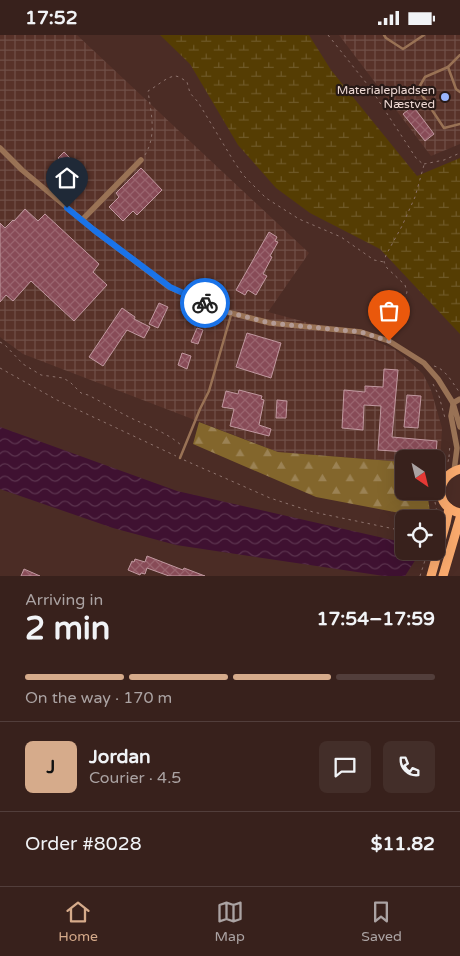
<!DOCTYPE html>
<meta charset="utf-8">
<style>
:root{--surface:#38211c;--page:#432e29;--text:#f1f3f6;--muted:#aba3a3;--line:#523e3b;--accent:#d6ab8b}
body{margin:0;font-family:"Varela Round",sans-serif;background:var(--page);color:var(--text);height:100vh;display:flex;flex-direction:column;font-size:19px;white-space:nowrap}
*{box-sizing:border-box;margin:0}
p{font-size:16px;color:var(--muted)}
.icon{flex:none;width:28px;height:28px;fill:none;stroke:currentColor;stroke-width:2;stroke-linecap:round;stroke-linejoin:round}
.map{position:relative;height:541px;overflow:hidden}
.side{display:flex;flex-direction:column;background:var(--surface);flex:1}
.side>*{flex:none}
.needle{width:32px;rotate:145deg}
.buttons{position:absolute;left:395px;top:415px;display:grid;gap:10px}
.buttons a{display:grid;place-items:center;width:50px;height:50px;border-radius:8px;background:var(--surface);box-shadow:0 5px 20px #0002,0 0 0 1px var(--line);font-size:25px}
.pin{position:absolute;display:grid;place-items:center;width:42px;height:42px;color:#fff;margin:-51px -21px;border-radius:50% 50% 50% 0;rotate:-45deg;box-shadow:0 0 5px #0007}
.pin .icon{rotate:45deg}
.courier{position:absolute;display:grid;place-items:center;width:50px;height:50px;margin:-25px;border:4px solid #1a73e8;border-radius:50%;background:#fff;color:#222;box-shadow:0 1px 6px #0007}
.overview em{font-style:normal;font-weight:700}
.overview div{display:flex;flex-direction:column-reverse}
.overview{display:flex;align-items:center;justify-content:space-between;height:85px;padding:0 25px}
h1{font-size:32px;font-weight:700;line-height:38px}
.bar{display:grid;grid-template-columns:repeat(4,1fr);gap:8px 5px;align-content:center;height:60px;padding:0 25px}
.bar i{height:6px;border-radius:4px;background:var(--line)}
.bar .selected{background:var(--accent)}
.bar p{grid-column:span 4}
.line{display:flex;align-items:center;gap:12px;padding:0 25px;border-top:1px solid var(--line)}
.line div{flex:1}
.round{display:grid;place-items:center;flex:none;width:52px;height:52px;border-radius:8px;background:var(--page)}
.status{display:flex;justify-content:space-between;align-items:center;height:35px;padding:0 25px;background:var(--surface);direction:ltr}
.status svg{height:14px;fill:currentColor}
.tab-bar{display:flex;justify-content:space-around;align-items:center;height:70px;border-top:1px solid var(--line);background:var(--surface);font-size:14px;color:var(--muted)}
.tab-bar a{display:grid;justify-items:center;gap:2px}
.tab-bar .selected{color:var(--accent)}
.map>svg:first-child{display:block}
.industrial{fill:url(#industrial-grid)}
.forest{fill:url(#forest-firs)}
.wetland{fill:url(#wetland-marsh)}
.water{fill:url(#water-waves)}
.building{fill:url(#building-cross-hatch);stroke:#c199a0}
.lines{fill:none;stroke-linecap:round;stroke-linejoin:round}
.path{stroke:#8e736d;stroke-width:1;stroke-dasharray:2.5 4;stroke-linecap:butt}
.lane{stroke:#997255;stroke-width:2.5}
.street{stroke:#997255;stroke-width:5.5}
.primary{stroke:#fbab6e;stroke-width:9}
.done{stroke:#b49b95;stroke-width:5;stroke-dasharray:0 9}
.route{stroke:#1a73e8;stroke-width:6}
.poi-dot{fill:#99b5fd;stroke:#271916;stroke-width:2}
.labels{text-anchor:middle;stroke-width:4.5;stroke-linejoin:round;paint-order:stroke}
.poi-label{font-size:12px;fill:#ecd7d2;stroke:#271916;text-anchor:end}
</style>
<div class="status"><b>17:52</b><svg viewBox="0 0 49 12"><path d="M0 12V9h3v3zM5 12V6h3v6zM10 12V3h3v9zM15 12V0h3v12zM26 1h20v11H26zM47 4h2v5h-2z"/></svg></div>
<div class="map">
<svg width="460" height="541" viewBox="0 0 460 541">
<defs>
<pattern id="industrial-grid" width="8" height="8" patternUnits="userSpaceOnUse" patternTransform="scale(1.25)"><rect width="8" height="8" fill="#583229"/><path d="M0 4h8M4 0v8" fill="none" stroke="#704f47"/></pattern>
<pattern id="forest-firs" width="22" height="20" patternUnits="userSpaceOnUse" patternTransform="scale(1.25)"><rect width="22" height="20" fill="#83662c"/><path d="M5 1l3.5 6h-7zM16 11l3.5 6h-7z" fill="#9b8254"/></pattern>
<pattern id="wetland-marsh" width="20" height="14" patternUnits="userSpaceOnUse" patternTransform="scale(1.25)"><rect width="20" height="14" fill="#553d03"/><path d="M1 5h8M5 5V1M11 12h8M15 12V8" fill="none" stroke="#6e5827"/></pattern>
<pattern id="water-waves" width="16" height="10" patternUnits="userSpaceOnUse" patternTransform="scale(1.25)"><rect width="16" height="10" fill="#3f1131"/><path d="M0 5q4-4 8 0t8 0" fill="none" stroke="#5b334e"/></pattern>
<pattern id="building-cross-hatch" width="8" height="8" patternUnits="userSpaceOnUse" patternTransform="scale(1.25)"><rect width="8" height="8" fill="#884b57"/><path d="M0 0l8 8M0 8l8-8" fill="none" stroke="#99646e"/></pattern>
</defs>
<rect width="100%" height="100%" fill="#4b2c25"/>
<g class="industrial">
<polygon points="0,0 77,0 309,218 268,277 373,305 394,314 408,325 423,339 431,355 442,393 440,430 436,430 436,424 404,424 404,427 278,417 23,319 0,302"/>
<polygon points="339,0 460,0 460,109 431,121"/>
</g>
<polygon class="forest" points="199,387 278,417 404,427 404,456 427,456 431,484 316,462 193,409"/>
<polygon class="wetland" points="160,0 309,0 331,35 417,141 460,123 460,299 380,214 310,178 276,153 238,110 190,29"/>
<polygon class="water" points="0,392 177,456 401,507 404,510 404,516 409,516 416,524 405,541 384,541 176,510 113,493 0,454"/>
<g class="building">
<polygon points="413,71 434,99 425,106 403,79"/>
<polygon points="64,117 74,127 76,125 82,131 75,140 58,123"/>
<polygon points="141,133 162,155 137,180 133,176 123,186 109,172 119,162 116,158"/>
<polygon points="59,144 65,149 60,155 54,150"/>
<polygon points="25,174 38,186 45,179 99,229 93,237 107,250 74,286 31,246 13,266 6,260 0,267 0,188 5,193 13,185 14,186"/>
<polygon points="269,197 277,202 275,206 278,207 270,221 272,222 263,239 267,241 256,260 248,255 245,260 236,255"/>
<polygon points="159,268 168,272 158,293 149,289"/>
<polygon points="122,273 135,282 134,284 150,292 144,303 127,295 103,331 89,322"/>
<polygon points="197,293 203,295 198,309 191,307"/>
<polygon points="247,298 281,308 271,343 236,332"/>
<polygon points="182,318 191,321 187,334 178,330"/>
<polygon points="384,334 398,335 392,402 437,406 436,419 378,415 381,371 364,370 363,395 342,393 344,355 365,357 365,351 383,352"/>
<polygon points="239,355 262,361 261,364 264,365 259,390 271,394 269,401 230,391 234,374 222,372 226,356 238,359"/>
<polygon points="407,360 421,361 418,393 404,392"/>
<polygon points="277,365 287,366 286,383 276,383"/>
<polygon points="147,521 183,535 184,533 205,541 169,541 147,533 145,539 141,538 140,540 128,535 132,526 134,527 135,524 145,527"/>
<polygon points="24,534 40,541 21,541"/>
</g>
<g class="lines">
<g class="path">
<polyline points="328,0 371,54 416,123 424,130 415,162 402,191 386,220 384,227 387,233 405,250 407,257 391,301"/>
<path d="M145,120c12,-20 6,-42 3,-64 8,-4 18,-14 27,-15 4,0 9,4 12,6l3,11 8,9 35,58 10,15 23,23 33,21 42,18 33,23 10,2"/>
<polyline points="424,129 444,125 460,118"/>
<path d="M0,307l5,3 18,19 18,11 22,3 7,4 11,11 7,2c14,7 27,15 41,22 18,9 37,15 52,28"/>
<path d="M434,331c12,3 19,18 26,27"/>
<polyline points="0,333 57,365 176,421"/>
<polyline points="433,349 439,361 445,383"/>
<polyline points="449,422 450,409"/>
<polyline points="184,425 270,463 313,477 404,496"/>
<polyline points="440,437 448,427 449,421"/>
<polyline points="435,467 437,477 436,486"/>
<polyline points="420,541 428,516"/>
</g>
<g class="lane">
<polyline points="384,0 386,3 403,14 424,0"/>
<polyline points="460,20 448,32 456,54 460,57"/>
<polyline points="448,32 425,42 418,54 444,93 460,89"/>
<polyline points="180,423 200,374 209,356 231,280"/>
</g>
<g class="street">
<polyline points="0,113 22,135 94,195 169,252 185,259 219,275 270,288 361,297 389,306 424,328 438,344 453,368 460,392"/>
<polyline points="82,185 141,125"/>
<polyline points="453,368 460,364"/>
<polyline points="453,370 451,381 457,413 454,436"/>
</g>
<g class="primary">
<path d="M460,434c-25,7 -26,38 0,44"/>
<polyline points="431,541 446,488 449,473"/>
<polyline points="443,541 460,483"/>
</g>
</g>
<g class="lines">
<polyline class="done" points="205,268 219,275 270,288 361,297 389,306"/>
<polyline class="route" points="67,173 94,195 170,252 205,268"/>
</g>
<circle class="poi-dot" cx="445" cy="62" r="5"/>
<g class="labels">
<g class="poi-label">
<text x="435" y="59">Materialepladsen<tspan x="435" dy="14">Næstved</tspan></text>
</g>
</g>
</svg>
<div class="buttons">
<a><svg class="needle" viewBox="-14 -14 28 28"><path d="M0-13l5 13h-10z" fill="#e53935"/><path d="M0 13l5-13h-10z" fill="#aba3a3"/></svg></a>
<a><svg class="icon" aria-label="locate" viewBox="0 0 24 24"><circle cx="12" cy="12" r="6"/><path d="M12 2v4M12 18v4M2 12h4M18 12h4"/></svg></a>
</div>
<div class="pin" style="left:389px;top:306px;background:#ea580c"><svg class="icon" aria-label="bag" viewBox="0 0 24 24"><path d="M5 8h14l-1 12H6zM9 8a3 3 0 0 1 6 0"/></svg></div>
<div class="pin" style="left:67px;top:173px;background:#1f2937"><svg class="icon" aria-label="home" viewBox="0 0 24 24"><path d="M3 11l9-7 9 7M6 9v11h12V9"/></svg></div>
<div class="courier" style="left:205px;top:268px"><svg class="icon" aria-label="bike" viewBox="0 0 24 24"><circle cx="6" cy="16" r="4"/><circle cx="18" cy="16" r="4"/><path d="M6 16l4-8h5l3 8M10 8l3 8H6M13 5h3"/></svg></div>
</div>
<section class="side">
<div class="overview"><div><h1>2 min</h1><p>Arriving in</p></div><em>17:54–17:59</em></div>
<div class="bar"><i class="selected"></i><i class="selected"></i><i class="selected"></i><i></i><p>On the way · 170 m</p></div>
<div class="line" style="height:90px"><b class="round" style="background:var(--accent);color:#111">J</b><div><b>Jordan</b><p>Courier · 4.5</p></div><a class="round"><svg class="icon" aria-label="chat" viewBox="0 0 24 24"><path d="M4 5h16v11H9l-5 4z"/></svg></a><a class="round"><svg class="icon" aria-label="phone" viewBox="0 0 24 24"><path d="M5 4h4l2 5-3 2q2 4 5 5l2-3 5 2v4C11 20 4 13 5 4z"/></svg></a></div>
<div class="line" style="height:65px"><div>Order #8028</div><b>$11.82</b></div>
</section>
<nav class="tab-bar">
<a class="selected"><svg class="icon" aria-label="home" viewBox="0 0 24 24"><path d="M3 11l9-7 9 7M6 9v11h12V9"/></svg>Home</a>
<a><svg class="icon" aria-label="map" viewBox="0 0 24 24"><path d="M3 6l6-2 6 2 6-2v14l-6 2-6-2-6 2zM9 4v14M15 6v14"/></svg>Map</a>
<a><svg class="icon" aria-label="saved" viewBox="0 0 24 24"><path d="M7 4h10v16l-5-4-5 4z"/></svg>Saved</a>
</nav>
